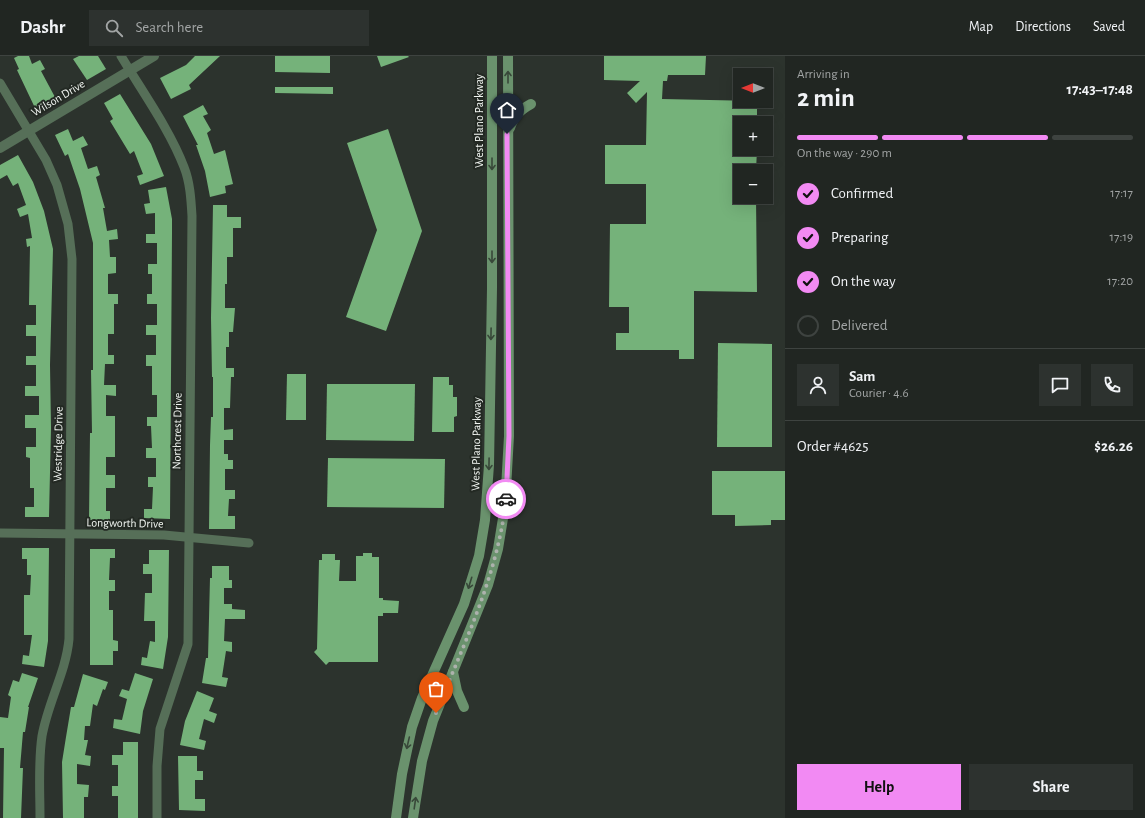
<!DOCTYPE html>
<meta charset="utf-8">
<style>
:root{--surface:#212622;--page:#2d322f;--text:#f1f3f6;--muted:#a2a5a5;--line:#3e4340;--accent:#f28af3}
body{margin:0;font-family:"Alegreya Sans",sans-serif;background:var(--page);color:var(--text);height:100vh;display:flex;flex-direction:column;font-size:15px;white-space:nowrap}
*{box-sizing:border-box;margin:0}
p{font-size:13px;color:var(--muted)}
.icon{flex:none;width:22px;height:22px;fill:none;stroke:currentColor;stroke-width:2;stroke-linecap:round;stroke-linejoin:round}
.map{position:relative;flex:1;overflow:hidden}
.details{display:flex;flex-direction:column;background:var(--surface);width:360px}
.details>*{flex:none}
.needle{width:26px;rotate:270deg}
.fabs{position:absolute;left:733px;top:12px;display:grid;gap:8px}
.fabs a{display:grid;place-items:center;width:40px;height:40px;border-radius:0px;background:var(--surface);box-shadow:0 4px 16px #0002,0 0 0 1px var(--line);font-size:20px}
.pin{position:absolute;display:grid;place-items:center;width:34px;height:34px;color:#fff;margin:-41px -17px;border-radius:50% 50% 50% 0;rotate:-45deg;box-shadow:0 0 4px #0007}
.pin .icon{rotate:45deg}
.courier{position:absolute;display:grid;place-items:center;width:40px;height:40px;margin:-20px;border:3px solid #f28af3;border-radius:50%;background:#fff;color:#222;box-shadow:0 1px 5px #0007}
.overview em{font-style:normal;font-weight:700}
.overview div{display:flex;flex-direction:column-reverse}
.overview{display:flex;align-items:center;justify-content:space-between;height:68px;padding:0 12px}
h1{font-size:26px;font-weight:700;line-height:30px}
.bar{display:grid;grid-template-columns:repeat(4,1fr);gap:6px 4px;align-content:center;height:48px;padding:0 12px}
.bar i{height:5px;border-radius:3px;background:var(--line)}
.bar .active{background:var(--accent)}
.bar p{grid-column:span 4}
.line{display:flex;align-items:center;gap:10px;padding:0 12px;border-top:1px solid var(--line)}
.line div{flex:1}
.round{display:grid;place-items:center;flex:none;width:42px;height:42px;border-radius:0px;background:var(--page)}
ol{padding:0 12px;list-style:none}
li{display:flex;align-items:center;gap:12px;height:44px}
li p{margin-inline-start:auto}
li .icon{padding:4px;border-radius:50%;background:var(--accent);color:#111;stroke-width:4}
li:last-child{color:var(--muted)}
li i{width:22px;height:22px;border:2px solid var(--line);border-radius:50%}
.action{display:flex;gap:8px;margin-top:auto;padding:8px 12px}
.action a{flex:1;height:46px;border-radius:0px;background:var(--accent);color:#111;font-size:16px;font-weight:700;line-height:46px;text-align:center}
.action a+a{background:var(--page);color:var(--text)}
header{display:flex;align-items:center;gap:24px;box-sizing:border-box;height:56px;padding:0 20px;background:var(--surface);border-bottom:1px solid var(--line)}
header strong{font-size:19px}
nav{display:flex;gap:22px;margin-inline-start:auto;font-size:14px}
.search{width:280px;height:36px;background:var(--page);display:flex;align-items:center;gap:10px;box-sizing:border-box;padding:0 14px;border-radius:0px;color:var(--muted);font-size:15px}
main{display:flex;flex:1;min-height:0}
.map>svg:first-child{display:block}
.building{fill:#75b27a}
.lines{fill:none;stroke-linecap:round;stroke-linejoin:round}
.minor{stroke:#566f58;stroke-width:9}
.tertiary{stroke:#566f58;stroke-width:10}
.secondary{stroke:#6a926d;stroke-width:10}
.oneway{stroke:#384839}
.done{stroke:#adb2ad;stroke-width:4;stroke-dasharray:0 7.2}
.route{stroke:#f28af3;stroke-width:5}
.labels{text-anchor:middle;stroke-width:4;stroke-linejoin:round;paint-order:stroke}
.street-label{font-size:12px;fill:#f2f6f2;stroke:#232923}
</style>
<header>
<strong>Dashr</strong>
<div class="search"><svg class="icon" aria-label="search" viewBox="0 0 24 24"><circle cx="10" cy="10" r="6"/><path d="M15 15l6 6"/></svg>Search here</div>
<nav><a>Map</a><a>Directions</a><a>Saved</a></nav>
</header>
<main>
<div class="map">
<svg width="785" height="762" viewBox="0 0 785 762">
<rect width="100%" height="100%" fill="#2c332d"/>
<g class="building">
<polygon points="18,0 29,0 32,8 40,4 45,13 41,15 56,43 36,54 17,14 19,13 14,2"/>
<polygon points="79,0 98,0 106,13 87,24 73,3"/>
<polygon points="195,0 220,0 189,29 191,33 171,43 160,22 186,9"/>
<polygon points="275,0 330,0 330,17 275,16"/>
<polygon points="377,0 408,0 409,1 381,11"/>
<polygon points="604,0 706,0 705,19 668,19 667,25 663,25 662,43 757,45 757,67 740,67 740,93 757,93 756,115 740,115 740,141 756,141 757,236 694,235 694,303 679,303 679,294 616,294 616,277 629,277 629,251 609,251 610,168 646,168 646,128 605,128 605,89 646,89 647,36 636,47 627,37 640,25 604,24"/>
<polygon points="275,31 333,31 333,38 275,37"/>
<polygon points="120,38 151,88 164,120 140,129 137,120 143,118 134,95 130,98 110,65 113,63 104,47"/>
<polygon points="203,49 208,58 203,60 211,74 207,77 214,98 225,94 233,128 225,130 226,137 210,141 205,115 196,89 198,89 183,60"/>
<polygon points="68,73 73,85 83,80 88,89 81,92 88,113 97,110 100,119 96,121 105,152 103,152 107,175 117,173 118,183 109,184 110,201 116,201 116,217 108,218 108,238 118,238 118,248 114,248 114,278 108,278 108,299 114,299 114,308 105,308 104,329 116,329 116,340 106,339 106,360 115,360 115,401 106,401 106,419 115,419 115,432 106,432 106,455 110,455 110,464 89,464 90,377 92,377 91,314 93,314 93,187 80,133 68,98 65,100 55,79"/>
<polygon points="388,73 422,175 386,275 346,261 377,174 347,87"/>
<polygon points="18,99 33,126 44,155 53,193 50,309 51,372 49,461 25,461 25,451 34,451 34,432 30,432 30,402 26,401 26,391 36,391 36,372 25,372 25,359 39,359 39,340 25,340 25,330 36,330 36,309 26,309 26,300 36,300 36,280 26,280 26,269 36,269 36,249 29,249 30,190 27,191 26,183 32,182 28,158 20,161 17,153 26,149 18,127 13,130 7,119 0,123 0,109"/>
<polygon points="166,131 172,163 172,177 170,463 144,462 144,453 152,453 153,431 148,431 148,421 156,421 156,402 146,402 146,392 152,392 151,370 147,370 147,361 157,361 157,339 152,339 152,310 146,310 146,299 156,299 156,279 146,279 146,269 157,269 157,248 147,248 147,238 152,238 152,218 148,218 148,208 157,208 157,187 146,187 146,178 155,178 155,157 146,158 144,148 150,147 148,134"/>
<polygon points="213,149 227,149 227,161 241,161 241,172 233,172 233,201 227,201 227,228 225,228 225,252 235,252 233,276 229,276 229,291 226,291 226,312 234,312 234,321 231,321 230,352 224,352 224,374 233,373 233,384 224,384 224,398 228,398 228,404 233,404 233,413 225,413 225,434 235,434 235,443 229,443 228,460 235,460 235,473 209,473 210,389 211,361 213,361 213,321 212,321 211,262"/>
<polygon points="718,287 772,288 772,391 717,391"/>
<polygon points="287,318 306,318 306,364 286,364"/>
<polygon points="433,321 449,321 449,329 453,329 453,341 457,341 457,360 454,361 454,376 432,376"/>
<polygon points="327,328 415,328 414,385 326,384"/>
<polygon points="328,402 445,403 444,452 327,451"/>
<polygon points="712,415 785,415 785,464 771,464 771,469 735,470 735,459 712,459"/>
<polygon points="22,492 49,492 48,585 44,611 22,608 23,599 29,600 32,579 24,579 24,539 30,539 31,519 27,519 27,503 22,503"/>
<polygon points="90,493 115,493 115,502 110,502 109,524 115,524 115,535 109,535 109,554 113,554 113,584 118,585 118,595 113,595 113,609 90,609"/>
<polygon points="149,494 169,494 168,581 163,613 141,609 142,601 147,602 150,585 155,586 155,565 144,565 145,537 152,537 152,518 143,518 143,508 149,508"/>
<polygon points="363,497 372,497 372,501 379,501 379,542 383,542 383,544 399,545 398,557 383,557 383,560 378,560 378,606 329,606 326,609 314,596 317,593 319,504 322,504 322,498 335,498 335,504 340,504 339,525 356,525 356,500 363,500"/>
<polygon points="212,510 229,510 229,524 232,524 232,532 224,532 224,548 232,548 232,553 245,554 245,563 225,563 224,585 232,586 232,596 226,595 222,621 228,622 226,631 202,627 206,602 208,602 210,522 212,522"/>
<polygon points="22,617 38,622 28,651 29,651 25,676 23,676 20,712 23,712 21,762 3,762 4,692 0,692 0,661 8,662 11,641 8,639 13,624 19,626"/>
<polygon points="135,617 153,623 143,655 140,678 113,672 114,663 122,664 127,643 119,640 122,633 129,635"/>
<polygon points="83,618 108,626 105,634 103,633 97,650 93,648 90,670 85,670 84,684 88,684 85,699 91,700 90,710 77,708 77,728 89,729 88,741 84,741 84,762 63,762 62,706 66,681 71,651 74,651"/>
<polygon points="197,635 214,642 209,655 217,658 214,667 204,663 199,683 206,685 204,694 180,689 185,665"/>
<polygon points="123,686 138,686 138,762 118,762 118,740 112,740 112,730 118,730 118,709 112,709 112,699 123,699"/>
<polygon points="178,700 197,700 197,715 203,715 203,724 195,724 195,743 205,743 205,755 179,754"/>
</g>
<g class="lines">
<g class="minor">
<path d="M121,0c21,35 49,74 63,111 6,15 7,32 8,49l-4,428 -28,85 -3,37v52"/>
<path d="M0,27l46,77 11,25 11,39 4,35 -3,380c-3,33 -21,63 -27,97 -4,27 -2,55 -2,82"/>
<polyline points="0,477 164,479 249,487"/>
</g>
<polyline class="tertiary" points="0,92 154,0"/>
<g class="secondary">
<path d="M510,72c4,-12 10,-18 21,-24"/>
<polyline points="453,616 457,635 464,651"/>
<polyline points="396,762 402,718 412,671 422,642 464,548 479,500 485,464 489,409 492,232 492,0"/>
<polyline points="413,762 422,705 433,665 488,529 498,493 505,450 509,380 508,0"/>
</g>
</g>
<defs><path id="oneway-shaft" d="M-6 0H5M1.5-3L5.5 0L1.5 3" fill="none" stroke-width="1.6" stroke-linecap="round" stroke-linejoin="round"/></defs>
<g class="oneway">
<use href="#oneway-shaft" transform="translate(508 21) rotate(-90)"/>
<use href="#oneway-shaft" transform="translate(492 108) rotate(90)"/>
<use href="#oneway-shaft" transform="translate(492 201) rotate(90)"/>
<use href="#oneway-shaft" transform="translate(491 278) rotate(91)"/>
<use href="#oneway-shaft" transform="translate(489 408) rotate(91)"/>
<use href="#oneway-shaft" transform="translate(470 527) rotate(107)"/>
<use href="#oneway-shaft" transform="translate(408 687) rotate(103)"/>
<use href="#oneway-shaft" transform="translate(415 747) rotate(-82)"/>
</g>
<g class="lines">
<path class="done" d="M436,657c28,-70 62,-138 70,-214"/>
<polyline class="route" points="506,443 509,380 507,78"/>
</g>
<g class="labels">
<g class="street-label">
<text transform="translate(58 42) rotate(-31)" y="4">Wilson Drive</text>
<text transform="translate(479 65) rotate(-90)" y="4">West Plano Parkway</text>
<text transform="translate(177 375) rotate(-89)" y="4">Northcrest Drive</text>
<text transform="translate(58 388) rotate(-89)" y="4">Westridge Drive</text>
<text transform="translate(476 388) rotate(-89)" y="4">West Plano Parkway</text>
<text transform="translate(125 467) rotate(1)" y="4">Longworth Drive</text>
</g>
</g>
</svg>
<div class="fabs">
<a><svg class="needle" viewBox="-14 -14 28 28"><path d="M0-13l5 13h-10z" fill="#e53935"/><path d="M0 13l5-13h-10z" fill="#a2a5a5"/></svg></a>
<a>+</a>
<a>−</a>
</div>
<div class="pin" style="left:436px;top:657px;background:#ea580c"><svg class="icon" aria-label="bag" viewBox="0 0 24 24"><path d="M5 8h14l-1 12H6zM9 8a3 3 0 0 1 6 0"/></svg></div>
<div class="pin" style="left:507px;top:78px;background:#1f2937"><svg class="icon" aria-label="home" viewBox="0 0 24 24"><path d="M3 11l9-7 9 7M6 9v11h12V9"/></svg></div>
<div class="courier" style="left:506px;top:443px"><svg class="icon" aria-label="car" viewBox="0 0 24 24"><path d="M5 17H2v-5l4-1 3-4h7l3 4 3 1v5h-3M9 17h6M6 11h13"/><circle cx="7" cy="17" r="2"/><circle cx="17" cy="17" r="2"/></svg></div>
</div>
<section class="details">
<div class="overview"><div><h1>2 min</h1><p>Arriving in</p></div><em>17:43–17:48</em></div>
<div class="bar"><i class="active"></i><i class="active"></i><i class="active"></i><i></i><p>On the way · 290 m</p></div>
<ol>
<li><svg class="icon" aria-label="check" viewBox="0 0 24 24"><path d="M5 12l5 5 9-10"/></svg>Confirmed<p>17:17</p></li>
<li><svg class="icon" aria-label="check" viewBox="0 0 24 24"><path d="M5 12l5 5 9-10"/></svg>Preparing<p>17:19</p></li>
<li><svg class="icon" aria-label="check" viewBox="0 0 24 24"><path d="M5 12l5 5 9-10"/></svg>On the way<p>17:20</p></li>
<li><i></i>Delivered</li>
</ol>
<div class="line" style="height:72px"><a class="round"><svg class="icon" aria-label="person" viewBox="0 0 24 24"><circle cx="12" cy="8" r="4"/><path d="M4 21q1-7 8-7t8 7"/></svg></a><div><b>Sam</b><p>Courier · 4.6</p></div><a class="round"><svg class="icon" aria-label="chat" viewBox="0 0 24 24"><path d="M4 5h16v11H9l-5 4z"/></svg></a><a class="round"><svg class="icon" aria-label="phone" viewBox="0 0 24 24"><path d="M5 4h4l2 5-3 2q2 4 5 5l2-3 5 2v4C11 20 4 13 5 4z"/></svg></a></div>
<div class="line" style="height:52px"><div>Order #4625</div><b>$26.26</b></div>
<div class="action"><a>Help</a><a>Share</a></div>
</section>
</main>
